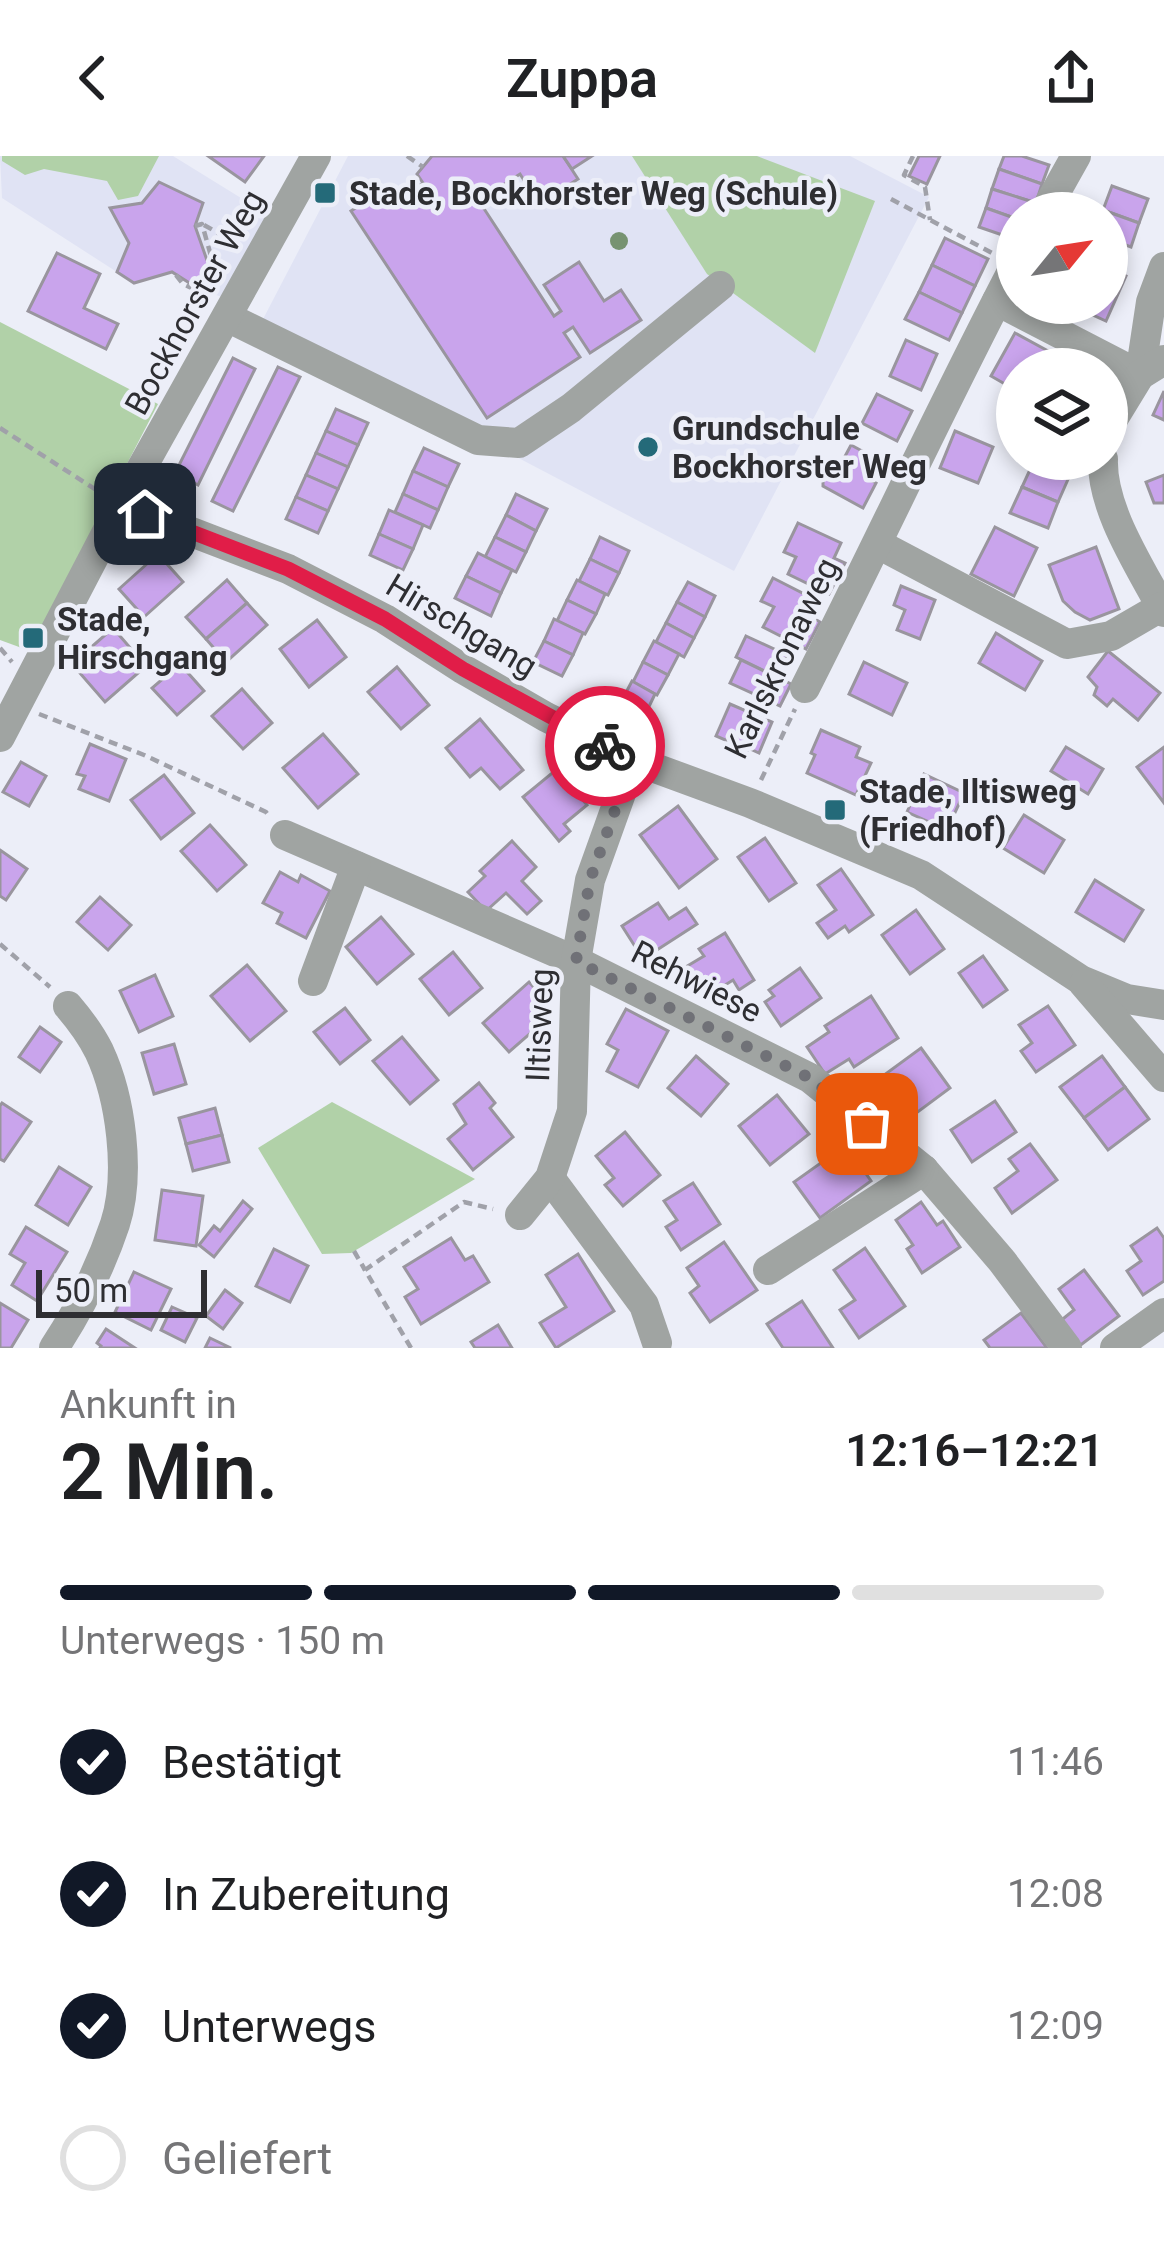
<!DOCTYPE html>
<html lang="de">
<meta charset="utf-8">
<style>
:root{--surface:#fff;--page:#f6f6f6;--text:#202124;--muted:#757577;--line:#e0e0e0;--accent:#111827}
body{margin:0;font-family:Roboto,sans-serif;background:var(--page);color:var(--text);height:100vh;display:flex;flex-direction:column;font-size:45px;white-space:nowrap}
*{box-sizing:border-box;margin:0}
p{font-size:39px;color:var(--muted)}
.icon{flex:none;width:66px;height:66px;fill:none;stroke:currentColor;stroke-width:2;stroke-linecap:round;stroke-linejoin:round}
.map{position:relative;height:1192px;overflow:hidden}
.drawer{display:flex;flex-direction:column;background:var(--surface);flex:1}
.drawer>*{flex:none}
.needle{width:78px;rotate:60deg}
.buttons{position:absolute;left:996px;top:36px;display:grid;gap:24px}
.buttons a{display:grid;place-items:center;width:132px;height:132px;border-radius:50%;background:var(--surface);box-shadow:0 6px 18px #0003;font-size:60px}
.scale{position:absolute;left:36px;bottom:30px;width:171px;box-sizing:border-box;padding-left:12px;border:6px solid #2e2e32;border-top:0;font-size:33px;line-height:42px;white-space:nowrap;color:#2e2e32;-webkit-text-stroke:9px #eceef8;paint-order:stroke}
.pin{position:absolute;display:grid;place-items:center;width:102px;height:102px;color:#fff;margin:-51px;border-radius:24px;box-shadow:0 6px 18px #0006}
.courier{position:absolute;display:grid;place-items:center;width:120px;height:120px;margin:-60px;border:9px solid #e11d48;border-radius:50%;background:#fff;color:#222;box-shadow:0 3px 15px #0007}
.head em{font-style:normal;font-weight:600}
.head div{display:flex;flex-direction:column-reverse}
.head{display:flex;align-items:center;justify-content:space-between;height:204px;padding:0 60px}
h1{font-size:78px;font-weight:600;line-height:90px}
.bar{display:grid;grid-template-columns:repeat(4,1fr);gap:18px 12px;align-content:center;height:144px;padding:0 60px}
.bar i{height:15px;border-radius:9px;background:var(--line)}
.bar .current{background:var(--accent)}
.bar p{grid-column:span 4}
ol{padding:0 60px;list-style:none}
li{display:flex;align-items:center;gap:36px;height:132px}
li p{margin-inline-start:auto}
li .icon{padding:12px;border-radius:50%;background:var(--accent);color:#fff;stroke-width:4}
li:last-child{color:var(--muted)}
li i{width:66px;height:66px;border:6px solid var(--line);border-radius:50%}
header{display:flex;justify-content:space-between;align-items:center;height:156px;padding:0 60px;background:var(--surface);font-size:54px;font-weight:600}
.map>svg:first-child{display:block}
.built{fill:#e0e3f4}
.green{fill:#b1d1a8}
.building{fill:#c9a4ec;stroke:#99959e;stroke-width:3}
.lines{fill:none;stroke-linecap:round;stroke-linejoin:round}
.path{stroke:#a0a1a9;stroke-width:4.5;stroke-dasharray:9 6;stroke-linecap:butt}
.minor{stroke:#a0a4a2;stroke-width:30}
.tree{fill:#779371}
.done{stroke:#707177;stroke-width:12;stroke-dasharray:0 21.6}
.route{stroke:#e11d48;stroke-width:15}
.poi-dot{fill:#246a79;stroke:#eceef8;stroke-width:4.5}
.labels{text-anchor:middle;stroke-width:9;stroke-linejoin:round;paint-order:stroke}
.poi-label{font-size:33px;font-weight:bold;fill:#2e2e32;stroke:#eceef8;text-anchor:start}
.street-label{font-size:33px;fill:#2e2e32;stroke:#eceef8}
</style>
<header><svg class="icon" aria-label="back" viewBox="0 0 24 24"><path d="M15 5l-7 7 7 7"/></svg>Zuppa<svg class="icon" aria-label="share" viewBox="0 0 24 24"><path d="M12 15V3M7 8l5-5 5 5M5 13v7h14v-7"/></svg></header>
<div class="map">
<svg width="1164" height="1192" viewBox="0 0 1164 1192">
<rect width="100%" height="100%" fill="#eceef8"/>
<g class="built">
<polygon points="0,0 173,0 267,58 222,141 199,133 172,116 134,127 2,42"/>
<polygon points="348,0 850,0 929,41 734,415 261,167"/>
</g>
<g class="green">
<polygon points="2,0 159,0 138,40 118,44 107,25 44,13 25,19 2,5"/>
<polygon points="632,0 757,0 875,45 815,197 707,118"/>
<polygon points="0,166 158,248 30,495 0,484"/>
<polygon points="332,946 475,1023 351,1097 322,1098 258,992"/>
</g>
<g class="building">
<polygon points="208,0 264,0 245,26"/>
<polygon points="432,0 563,0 578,23 539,48 520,18 479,45 554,160 561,155 544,129 579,106 604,145 621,134 641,164 590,197 573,171 564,177 580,201 487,262 351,55 383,34 391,48 423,27 417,18"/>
<polygon points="563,0 592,0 572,13"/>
<polygon points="919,0 940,0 927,28 909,20"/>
<polygon points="1004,0 1022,0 1049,9 1042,28 999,13"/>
<polygon points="999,13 1042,28 1036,47 992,33"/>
<polygon points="159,26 203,47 195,70 209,110 199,133 172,116 134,127 117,116 129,87 110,52 142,47"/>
<polygon points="1112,30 1148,43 1139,67 1103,54"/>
<polygon points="992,33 1036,47 1032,57 1017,57 1017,63 986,52"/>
<polygon points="986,52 1017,63 1017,84 979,71"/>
<polygon points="1103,54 1139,67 1131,91 1107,82 1107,57 1102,57"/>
<polygon points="945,82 988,103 975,130 932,109"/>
<polygon points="57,97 100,118 84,152 118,168 106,193 28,155"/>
<polygon points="932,109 975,130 962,157 919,136"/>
<polygon points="1107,111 1126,120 1106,165 1071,149 1072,147 1107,147"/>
<polygon points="919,136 962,157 949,184 905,163"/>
<polygon points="1015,177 1050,196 1040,213 1017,213 1017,235 991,220"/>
<polygon points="906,184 937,198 921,234 890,220"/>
<polygon points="1050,196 1080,213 1040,213"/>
<polygon points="233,202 255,213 198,329 175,317"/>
<polygon points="278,211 300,221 233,355 212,345"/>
<polygon points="1164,235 1164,264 1153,259"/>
<polygon points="877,238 912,255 897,285 862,267"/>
<polygon points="336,253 368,267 358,289 326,275"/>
<polygon points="326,275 358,289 348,311 316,297"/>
<polygon points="955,275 993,291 978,327 940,312"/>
<polygon points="851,289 877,303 867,322 876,327 863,352 823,330 823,314 842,306"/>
<polygon points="424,292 459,308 448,331 413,315"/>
<polygon points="316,297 348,311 338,333 306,319"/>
<polygon points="1034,305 1069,321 1058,346 1022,331"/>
<polygon points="413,315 448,331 438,354 403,338"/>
<polygon points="306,319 338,333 328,355 296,341"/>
<polygon points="1164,319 1164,347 1154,347 1146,326"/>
<polygon points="1022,331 1058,346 1048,372 1010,357"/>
<polygon points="403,338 438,354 430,372 395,356"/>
<polygon points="516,338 547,353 536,375 506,359"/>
<polygon points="296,341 328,355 318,377 286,363"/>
<polygon points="389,354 423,369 413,393 379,378"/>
<polygon points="506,359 536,375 526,396 495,381"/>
<polygon points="798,367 841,387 834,402 845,407 829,438 788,418 796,401 784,396"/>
<polygon points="995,371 1037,392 1014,440 971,418"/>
<polygon points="379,378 413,393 403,414 370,399"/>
<polygon points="495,381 526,396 516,416 485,401"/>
<polygon points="600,381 629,395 619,417 590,403"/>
<polygon points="1096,391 1119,453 1090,464 1075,456 1063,445 1049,409"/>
<polygon points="478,397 512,414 501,437 466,420"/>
<polygon points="158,398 183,426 144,461 119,433"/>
<polygon points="590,403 619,417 608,439 579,425"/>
<polygon points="466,420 501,437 491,460 455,442"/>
<polygon points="773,422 812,442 805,457 820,466 806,493 763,471 774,451 761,445"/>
<polygon points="227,424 247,447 206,483 186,461"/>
<polygon points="577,424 605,438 596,458 567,444"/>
<polygon points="688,426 715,440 705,461 677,446"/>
<polygon points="901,430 935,444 920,483 897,474 905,454 894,449"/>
<polygon points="567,444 596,458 585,478 557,465"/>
<polygon points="677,446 705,461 694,482 666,467"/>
<polygon points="247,447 267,469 226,506 206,483"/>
<polygon points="554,463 583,477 573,499 544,485"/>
<polygon points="317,464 346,501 309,531 280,493"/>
<polygon points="666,467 694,482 684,501 656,486"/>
<polygon points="113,472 146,510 105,546 72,508"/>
<polygon points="996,477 1042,505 1025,534 979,507"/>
<polygon points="746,480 787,499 777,521 736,501"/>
<polygon points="544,485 573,499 562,520 533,506"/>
<polygon points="654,485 679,498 668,519 643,506"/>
<polygon points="1108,495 1160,537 1138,564 1113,543 1107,550 1094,539 1097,531 1088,521"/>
<polygon points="741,504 791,528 780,550 730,527"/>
<polygon points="643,506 668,519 657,539 633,526"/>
<polygon points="864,506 907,527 892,559 849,538"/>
<polygon points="180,508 204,535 177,559 152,532"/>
<polygon points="397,511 429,549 401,573 368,536"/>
<polygon points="632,525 655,538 645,559 621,546"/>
<polygon points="242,533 272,567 243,593 212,560"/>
<polygon points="621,546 645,559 635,578 611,565"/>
<polygon points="730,548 772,566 759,597 748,592 744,603 726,595 730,586 716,580"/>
<polygon points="480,563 523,614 500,633 481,612 470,621 446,592"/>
<polygon points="821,574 860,591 856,601 871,607 856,639 807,617 815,599 811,597"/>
<polygon points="323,578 358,618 318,652 283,612"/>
<polygon points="90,588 126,603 109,645 79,633 85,620 77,618"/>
<polygon points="1066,591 1103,613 1088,638 1051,615"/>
<polygon points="1164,591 1164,647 1137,611"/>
<polygon points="21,606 46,620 29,650 3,636"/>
<polygon points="557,613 587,649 564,668 570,675 559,685 523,641"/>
<polygon points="924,618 964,637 947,674 907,656"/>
<polygon points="164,619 194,657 161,683 131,644"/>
<polygon points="678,650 717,703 679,732 640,679"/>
<polygon points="1024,659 1064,684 1044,717 1003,692"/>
<polygon points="210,669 246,709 217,735 181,695"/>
<polygon points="765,682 796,727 769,745 738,701"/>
<polygon points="512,685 536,711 522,725 541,745 527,758 506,737 486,755 468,736 485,720 480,715"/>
<polygon points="0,694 27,713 6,744 0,740"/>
<polygon points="841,713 873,759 849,776 845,770 828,782 817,767 836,754 818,729"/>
<polygon points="280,716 298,726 301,719 330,735 306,782 277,767 282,757 263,747"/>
<polygon points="1095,724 1143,754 1124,785 1076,756"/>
<polygon points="100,741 131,769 108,794 77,766"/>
<polygon points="658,747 669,763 686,752 697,768 643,803 622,770"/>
<polygon points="916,754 944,793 910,818 882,779"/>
<polygon points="381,761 413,798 377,828 346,791"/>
<polygon points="725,777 754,824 739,834 733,824 703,843 684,812 704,800 699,793"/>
<polygon points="453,796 482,832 449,859 420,823"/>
<polygon points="983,800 1007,834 983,851 959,817"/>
<polygon points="247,809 286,855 250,885 211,840"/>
<polygon points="800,812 821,842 781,870 765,846 774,840 769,834"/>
<polygon points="155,819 173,860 139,876 120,835"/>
<polygon points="529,826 549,848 541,855 548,862 509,896 483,867"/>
<polygon points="871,840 898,882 854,911 849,903 825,918 807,891 829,876 825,870"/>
<polygon points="1048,850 1075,889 1036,916 1021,895 1032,887 1019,869"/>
<polygon points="345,852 370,884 340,908 314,876"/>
<polygon points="626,853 668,875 638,931 607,915 618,894 607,888"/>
<polygon points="40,871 61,886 40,916 19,901"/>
<polygon points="402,881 438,924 410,948 373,905"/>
<polygon points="174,888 186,928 154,938 142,897"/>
<polygon points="921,892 950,932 915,958 908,948 902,953 880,922"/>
<polygon points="696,900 728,928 701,960 668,932"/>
<polygon points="1102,900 1125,931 1084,962 1060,931"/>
<polygon points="479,927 495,947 490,952 513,981 473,1014 448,983 466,968 454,948"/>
<polygon points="1125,931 1149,963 1108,994 1084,962"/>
<polygon points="777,939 809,978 770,1009 739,970"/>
<polygon points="995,945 1016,976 972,1006 951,974"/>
<polygon points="2,947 31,966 4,1005 0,1003 0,950"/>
<polygon points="215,952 222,979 186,988 179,962"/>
<polygon points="625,976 660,1019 623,1050 605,1029 614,1022 596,1000"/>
<polygon points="222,979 229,1006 193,1015 186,988"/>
<polygon points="1030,988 1057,1024 1012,1057 995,1032 1018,1015 1009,1003"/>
<polygon points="846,989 871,1025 820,1062 794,1026"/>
<polygon points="59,1011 91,1031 68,1069 36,1049"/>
<polygon points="693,1027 720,1068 681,1094 666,1071 677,1064 664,1045"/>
<polygon points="162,1034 203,1040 196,1090 155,1084"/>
<polygon points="243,1045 252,1053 214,1101 199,1089 214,1070 220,1075"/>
<polygon points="921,1046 937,1069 943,1065 960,1091 922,1117 907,1093 913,1089 896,1064"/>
<polygon points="26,1071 67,1096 37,1145 12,1129 25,1107 10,1098"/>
<polygon points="1157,1072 1164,1082 1164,1125 1143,1139 1127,1115 1141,1105 1131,1090"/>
<polygon points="451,1082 465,1104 473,1100 489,1126 421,1168 405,1141 418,1133 404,1111"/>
<polygon points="724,1086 757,1134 710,1166 690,1137 699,1130 687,1112"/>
<polygon points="865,1092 905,1150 859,1182 840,1154 855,1144 834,1114"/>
<polygon points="274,1093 308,1110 290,1146 256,1130"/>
<polygon points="578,1098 614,1155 556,1192 540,1167 566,1151 546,1119"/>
<polygon points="1084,1114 1119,1160 1078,1191 1059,1166 1074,1154 1059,1133"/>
<polygon points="134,1116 171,1133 151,1174 115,1156"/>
<polygon points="225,1134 242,1147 223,1173 206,1160"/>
<polygon points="802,1145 833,1192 783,1192 767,1168"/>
<polygon points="0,1147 28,1164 11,1192 0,1192"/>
<polygon points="172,1151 197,1162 185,1186 161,1174"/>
<polygon points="1021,1157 1047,1192 990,1192 984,1184"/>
<polygon points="498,1169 512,1192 475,1192 471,1186"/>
<polygon points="106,1173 135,1192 100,1192 101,1190 97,1187"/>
<polygon points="210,1182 231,1192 205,1192"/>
</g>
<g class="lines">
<g class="path">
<polyline points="407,0 423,11"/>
<polyline points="913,0 904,19 925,31 930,64"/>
<polyline points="891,43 994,98"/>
<polyline points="204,69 236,87"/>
<polyline points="195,70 202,68 213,107 201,137"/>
<polyline points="176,119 183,128 202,137"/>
<polyline points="0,272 101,337"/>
<polyline points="0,492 12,506"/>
<polyline points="39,558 144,599 266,656 269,660"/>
<polyline points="761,624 795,553"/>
<polyline points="0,788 50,831"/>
<polyline points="354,1095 365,1114"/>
<polyline points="411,1192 365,1114 464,1046 493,1053"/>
</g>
<g class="minor">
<polyline points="1044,57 1076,0"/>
<polyline points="997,145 1140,219 1151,146 1164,111"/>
<polyline points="227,161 478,284 519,287 571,252 720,130"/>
<polyline points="1107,273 1140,219 1164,204"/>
<path d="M1103,303c-2,50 38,109 61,153"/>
<polyline points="121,349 288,413 385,463 463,513 546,561 633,604 750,647 921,719 1081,824 1127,843 1164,849"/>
<polyline points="878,388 1067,488 1111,480 1161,451"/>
<path d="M805,532c72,-142 138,-285 212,-426"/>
<polyline points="0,581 121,349 316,0"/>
<polyline points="285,679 576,805 810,922 924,1014 1002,1105 1067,1192"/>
<polyline points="313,825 356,710"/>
<polyline points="1084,828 1164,921"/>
<polyline points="550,1022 644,1149 657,1187"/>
<polyline points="520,1059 550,1022 572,955 576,805 590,724 633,604"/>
<polyline points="768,1114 924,1014"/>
<path d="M54,1192c25,-38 47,-82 61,-124 16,-50 6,-126 -16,-173 -8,-16 -19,-31 -31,-45"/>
<polyline points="1115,1192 1164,1157"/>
</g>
</g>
<circle class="tree" cx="619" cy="85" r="9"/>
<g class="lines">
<polyline class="done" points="605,590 633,604 590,724 576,805 810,922 867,968"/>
<polyline class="route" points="145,358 288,413 385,463 463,513 605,590"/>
</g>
<g class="poi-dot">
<rect x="313" y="25" width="24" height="24" rx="6"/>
<circle cx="648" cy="291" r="12"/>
<rect x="21" y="470" width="24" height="24" rx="6"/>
<rect x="823" y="642" width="24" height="24" rx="6"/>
</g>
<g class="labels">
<g class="poi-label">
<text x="349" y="49">Stade, Bockhorster Weg (Schule)</text>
<text x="672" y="284">Grundschule<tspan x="672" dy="38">Bockhorster Weg</tspan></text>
<text x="57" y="475">Stade,<tspan x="57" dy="38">Hirschgang</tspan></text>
<text x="859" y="647">Stade, Iltisweg<tspan x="859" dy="38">(Friedhof)</tspan></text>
</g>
<g class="street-label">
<text transform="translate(194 146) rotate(-61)" y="12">Bockhorster Weg</text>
<text transform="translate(462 469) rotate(31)" y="12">Hirschgang</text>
<text transform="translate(781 502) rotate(-64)" y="12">Karlskronaweg</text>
<text transform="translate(697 825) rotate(27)" y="12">Rehwiese</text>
<text transform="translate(539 869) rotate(-88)" y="12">Iltisweg</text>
</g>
</g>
</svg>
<div class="buttons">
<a><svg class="needle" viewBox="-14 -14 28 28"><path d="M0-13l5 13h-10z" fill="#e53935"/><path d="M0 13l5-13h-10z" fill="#757577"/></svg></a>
<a><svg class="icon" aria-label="layers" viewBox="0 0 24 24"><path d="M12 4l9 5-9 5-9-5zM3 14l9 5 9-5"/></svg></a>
</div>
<div class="scale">50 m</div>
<div class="pin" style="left:867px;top:968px;background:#ea580c"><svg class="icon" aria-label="bag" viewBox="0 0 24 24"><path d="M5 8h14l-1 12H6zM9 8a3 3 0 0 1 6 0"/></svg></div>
<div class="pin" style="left:145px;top:358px;background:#1f2937"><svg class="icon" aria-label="home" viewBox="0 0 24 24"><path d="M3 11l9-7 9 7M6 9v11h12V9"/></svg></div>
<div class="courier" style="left:605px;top:590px"><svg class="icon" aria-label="bike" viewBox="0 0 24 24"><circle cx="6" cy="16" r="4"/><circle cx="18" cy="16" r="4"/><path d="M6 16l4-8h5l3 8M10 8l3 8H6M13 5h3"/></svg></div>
</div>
<section class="drawer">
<div class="head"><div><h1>2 Min.</h1><p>Ankunft in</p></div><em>12:16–12:21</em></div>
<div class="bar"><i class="current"></i><i class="current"></i><i class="current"></i><i></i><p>Unterwegs · 150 m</p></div>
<ol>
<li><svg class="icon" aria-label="check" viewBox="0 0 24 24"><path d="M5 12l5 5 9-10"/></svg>Bestätigt<p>11:46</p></li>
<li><svg class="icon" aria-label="check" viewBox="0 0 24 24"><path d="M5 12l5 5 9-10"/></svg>In Zubereitung<p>12:08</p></li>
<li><svg class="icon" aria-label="check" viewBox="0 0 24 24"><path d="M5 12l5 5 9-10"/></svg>Unterwegs<p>12:09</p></li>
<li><i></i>Geliefert</li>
</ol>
</section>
